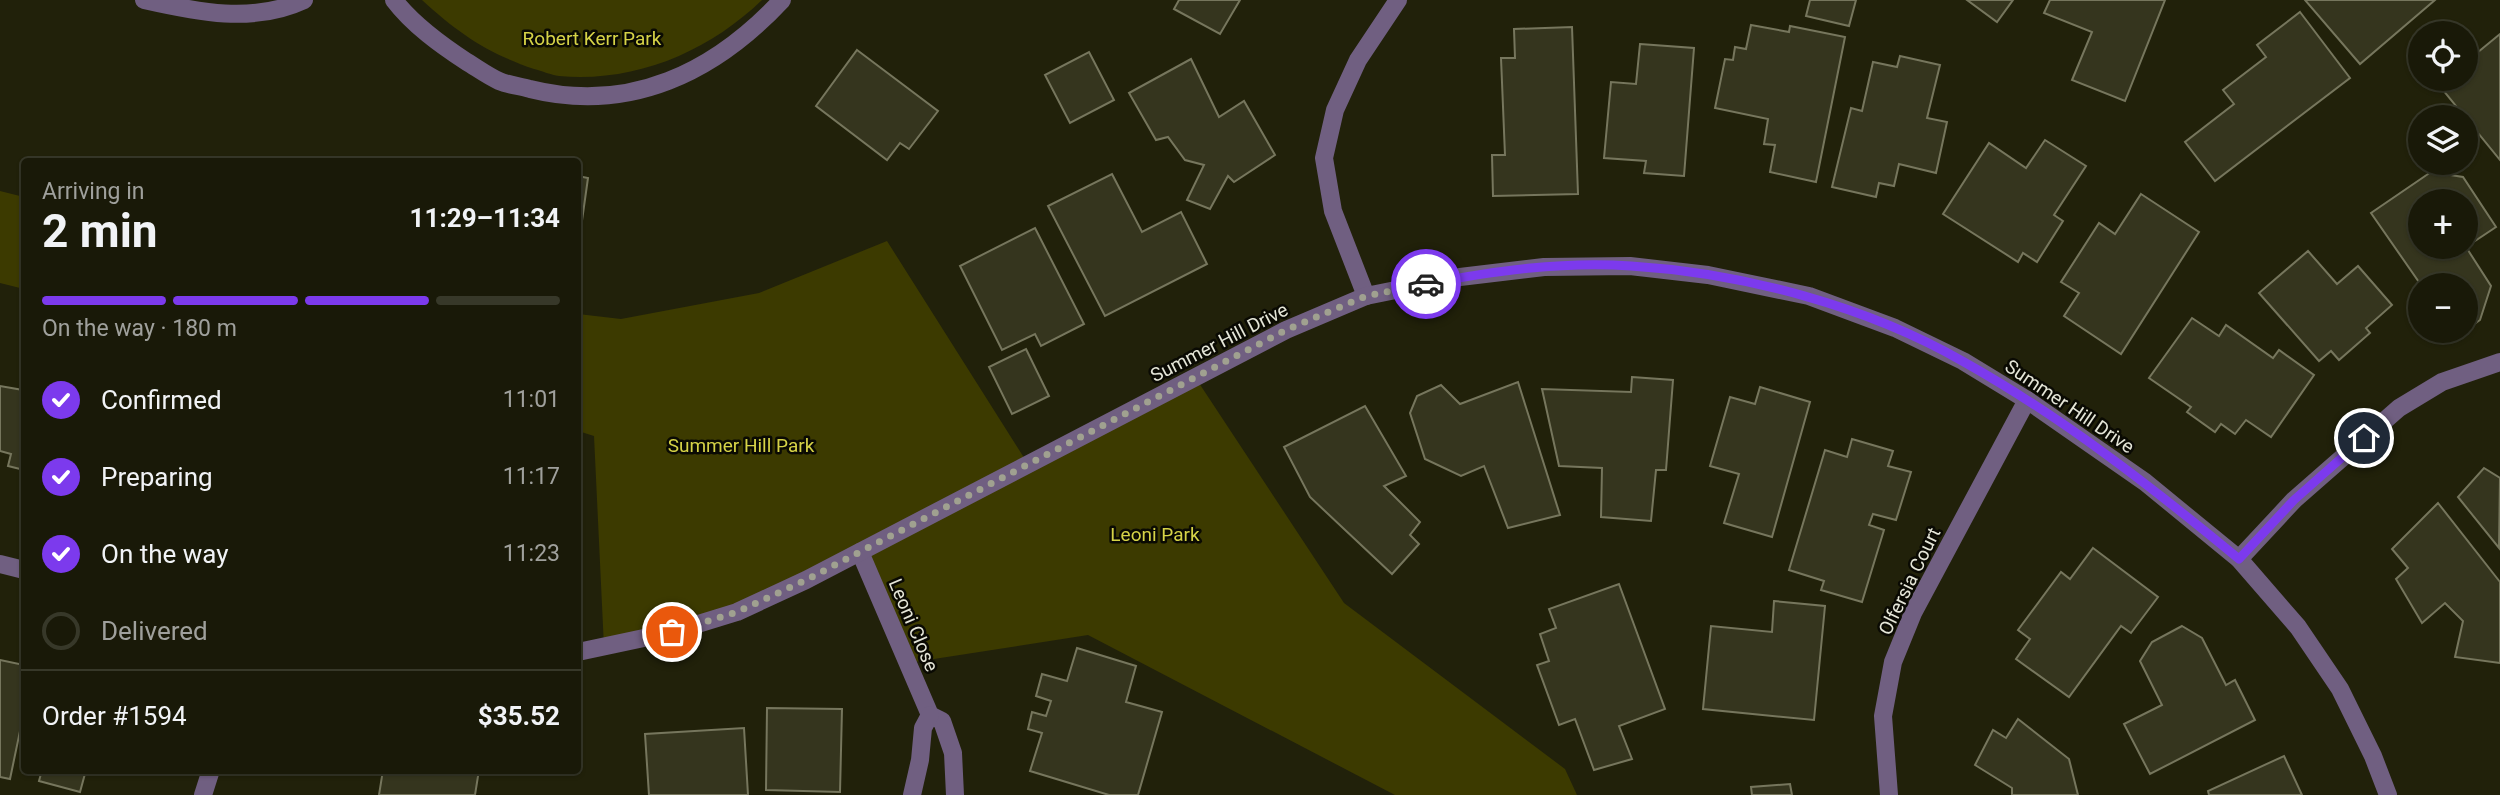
<!DOCTYPE html>
<meta charset="utf-8">
<style>
:root{--surface:#191908;--page:#262616;--text:#f1f3f6;--muted:#9fa09c;--line:#373829;--accent:#7c3aed}
body{margin:0;font-family:Roboto,sans-serif;background:var(--page);color:var(--text);height:100vh;display:flex;flex-direction:column;font-size:26px;white-space:nowrap}
*{box-sizing:border-box;margin:0}
p{font-size:23px;color:var(--muted)}
.icon{flex:none;width:38px;height:38px;fill:none;stroke:currentColor;stroke-width:2;stroke-linecap:round;stroke-linejoin:round}
.map{position:relative;flex:1;overflow:hidden}
.sheet{position:absolute;left:21px;top:158px;width:560px;height:616px;display:flex;flex-direction:column;background:var(--surface);border-radius:7px;box-shadow:0 2px 5px #0004,0 0 0 2px var(--line)}
.sheet>*{flex:none}
.fabs{position:absolute;left:2408px;top:21px;display:grid;gap:14px}
.fabs a{display:grid;place-items:center;width:70px;height:70px;border-radius:50%;background:var(--surface);box-shadow:0 2px 5px #0004,0 0 0 2px var(--line);font-size:35px}
.pin{position:absolute;display:grid;place-items:center;width:60px;height:60px;color:#fff;margin:-30px;border:4px solid #fff;border-radius:50%;box-shadow:0 2px 7px #0007}
.courier{position:absolute;display:grid;place-items:center;width:70px;height:70px;margin:-35px;border:5px solid #7c3aed;border-radius:50%;background:#fff;color:#222;box-shadow:0 2px 9px #0007}
.headline em{font-style:normal;font-weight:700}
.headline div{display:flex;flex-direction:column-reverse}
.headline{display:flex;align-items:center;justify-content:space-between;height:119px;padding:0 21px}
h1{font-size:46px;font-weight:700;line-height:52px}
.bar{display:grid;grid-template-columns:repeat(4,1fr);gap:10px 7px;align-content:center;height:84px;padding:0 21px}
.bar i{height:9px;border-radius:5px;background:var(--line)}
.bar .selected{background:var(--accent)}
.bar p{grid-column:span 4}
.line{display:flex;align-items:center;gap:18px;padding:0 21px;border-top:2px solid var(--line)}
.line div{flex:1}
ol{padding:0 21px;list-style:none}
li{display:flex;align-items:center;gap:21px;height:77px}
li p{margin-inline-start:auto}
li .icon{padding:7px;border-radius:50%;background:var(--accent);color:#fff;stroke-width:4}
li:last-child{color:var(--muted)}
li i{width:38px;height:38px;border:4px solid var(--line);border-radius:50%}
.map>svg:first-child{display:block}
.green{fill:#3c3a00}
.building{fill:#35351e;stroke:#76765d;stroke-width:2;fill-rule:evenodd}
.lines{fill:none;stroke-linecap:round;stroke-linejoin:round}
.minor{stroke:#705f81;stroke-width:18}
.done{stroke:#a0a190;stroke-width:7;stroke-dasharray:0 12.6}
.route{stroke:#7c3aed;stroke-width:9}
.labels{text-anchor:middle;stroke-width:5;stroke-linejoin:round;paint-order:stroke}
.park-label{font-size:19px;fill:#d6d347;stroke:#0a0a03}
.street-label{font-size:19px;fill:#e5e6d8;stroke:#0a0a03}
</style>
<div class="map">
<svg width="2500" height="795" viewBox="0 0 2500 795">
<rect width="100%" height="100%" fill="#21210a"/>
<g class="green">
<path d="M422,0h340c-54,52 -127,83 -203,76 -8,-1 -17,-5 -25,-7 -47,-16 -76,-36 -112,-69z"/>
<polygon points="0,191 24,197 24,289 0,283"/>
<polygon points="887,241 1028,464 1195,377 1344,603 1565,769 1577,795 1395,795 1088,635 908,663 860,552 737,612 604,647 594,436 578,431 578,314 621,319 759,293"/>
</g>
<g class="building">
<polygon points="1179,0 1240,0 1220,34 1174,9"/>
<polygon points="1810,0 1856,0 1849,26 1806,16"/>
<polygon points="1967,0 2013,0 1997,22"/>
<polygon points="2050,0 2165,0 2125,101 2072,80 2092,32 2044,13"/>
<polygon points="2305,0 2435,0 2360,64"/>
<polygon points="2300,12 2350,78 2215,181 2185,142 2234,104 2223,90 2266,57 2257,45"/>
<polygon points="1751,25 1789,32 1790,26 1845,37 1816,182 1770,172 1775,145 1764,144 1768,119 1715,108 1725,59 1733,60 1735,47 1746,49"/>
<polygon points="1572,27 1578,194 1493,196 1492,155 1505,155 1501,58 1515,58 1514,29"/>
<polygon points="2500,34 2500,160 2438,84 2445,79 2466,79 2466,62"/>
<polygon points="1640,44 1694,48 1684,176 1644,173 1646,161 1604,158 1611,82 1636,84"/>
<polygon points="857,50 938,111 909,149 900,143 887,160 816,106"/>
<polygon points="1089,52 1114,100 1070,123 1045,75"/>
<polygon points="1900,56 1940,65 1927,118 1947,122 1936,173 1899,164 1894,186 1879,183 1876,197 1832,187 1851,108 1862,111 1873,62 1897,67"/>
<polygon points="1191,59 1219,117 1244,101 1275,155 1234,182 1228,176 1210,209 1187,200 1204,165 1185,160 1168,137 1156,140 1129,93"/>
<polygon points="2045,140 2086,166 2054,215 2063,221 2037,262 2023,253 2018,262 1943,214 1989,143 2026,168"/>
<path d="M2431,172l32,5 33,50 -30,20 25,39 -11,34 -14,10v-45h-45l-50,-72zM2420,201h46v46h-46z"/>
<polygon points="1112,174 1142,232 1181,212 1207,264 1105,316 1048,206"/>
<polygon points="578,176 588,178 578,249"/>
<polygon points="2141,194 2199,232 2121,354 2064,316 2079,293 2061,282 2099,223 2115,234"/>
<polygon points="1035,228 1084,324 1041,346 1035,334 1002,350 960,266"/>
<polygon points="2308,251 2337,284 2358,266 2392,305 2366,328 2370,333 2339,360 2331,351 2319,361 2259,293"/>
<polygon points="2192,318 2219,336 2226,325 2273,358 2279,350 2314,375 2271,437 2246,420 2235,434 2221,424 2215,432 2187,412 2191,407 2149,378"/>
<polygon points="1026,349 1049,396 1012,414 989,367"/>
<polygon points="1632,377 1673,380 1666,470 1656,470 1651,521 1601,517 1602,468 1559,466 1542,389 1631,392"/>
<polygon points="24,381 24,470 8,466 11,454 0,451 0,386 23,390"/>
<polygon points="1518,382 1560,515 1508,528 1484,466 1461,476 1425,459 1410,413 1417,396 1441,385 1460,404"/>
<polygon points="1760,387 1810,402 1772,537 1724,523 1739,474 1710,466 1730,397 1755,404"/>
<polygon points="1365,406 1406,476 1384,486 1420,522 1410,535 1419,544 1392,574 1310,497 1284,447"/>
<polygon points="1852,439 1893,451 1888,466 1911,472 1896,520 1873,514 1869,525 1884,530 1862,602 1821,590 1824,581 1789,570 1825,450 1847,457"/>
<polygon points="2484,468 2500,478 2499,548 2458,497"/>
<polygon points="2438,503 2500,582 2500,663 2455,657 2463,621 2445,603 2422,623 2396,579 2408,568 2392,549"/>
<polygon points="2093,548 2158,597 2131,633 2121,626 2069,697 2016,659 2030,639 2018,630 2061,572 2070,579"/>
<polygon points="1619,584 1665,709 1619,726 1632,759 1594,770 1575,719 1559,725 1537,665 1549,661 1540,634 1556,628 1549,609"/>
<polygon points="1774,601 1825,606 1814,720 1703,709 1711,626 1772,632"/>
<polygon points="2182,626 2202,638 2226,685 2235,680 2255,720 2150,774 2124,724 2162,705 2140,661 2152,642"/>
<polygon points="1077,648 1136,666 1126,702 1162,712 1138,795 1109,795 1030,771 1042,733 1028,729 1032,712 1046,716 1051,701 1036,696 1042,674 1067,681"/>
<polygon points="0,660 24,665 24,712 10,779 0,777"/>
<polygon points="767,708 842,709 840,792 766,790"/>
<polygon points="2018,719 2069,759 2078,795 2012,795 2012,788 1975,765 1993,730 2006,738"/>
<polygon points="744,728 748,795 649,795 645,734"/>
<polygon points="2284,756 2302,795 2209,795 2208,791"/>
<polygon points="42,770 86,770 80,792 39,781"/>
<polygon points="383,770 479,770 475,795 379,795"/>
<polygon points="1790,784 1792,795 1752,795 1751,787"/>
</g>
<g class="lines">
<g class="minor">
<path d="M144,0c53,12 109,24 160,0"/>
<path d="M394,0c19,25 47,45 73,62 10,6 21,14 32,19 9,4 21,5 31,8 100,25 185,-17 252,-89"/>
<polyline points="1366,296 1333,211 1324,158 1335,110 1358,60 1398,0"/>
<polyline points="860,552 930,715 942,721 953,753 955,795"/>
<polyline points="2239,559 2294,500 2399,408 2442,382 2500,362"/>
<polyline points="0,564 24,570"/>
<polyline points="578,652 672,632 737,612 806,580 1286,330 1366,296 1460,277 1544,267 1630,266 1708,275 1809,296 1895,328 1963,361 2027,400 2145,482 2239,559 2298,627 2340,689 2373,756 2388,795"/>
<polyline points="203,795 211,770"/>
<polyline points="912,795 920,760 923,728 930,715"/>
<polyline points="1889,795 1883,716 1893,662 1913,613 2027,400"/>
</g>
</g>
<g class="lines">
<polyline class="done" points="672,632 737,612 806,580 1286,330 1366,296 1426,284"/>
<path class="route" d="M1426,284c67,-13 137,-23 205,-18 112,7 236,40 333,96 98,55 188,125 275,197l55,-59 70,-62"/>
</g>
<g class="labels">
<g class="park-label">
<text x="592" y="45">Robert Kerr Park</text>
<text x="741" y="452">Summer Hill Park</text>
<text x="1155" y="541">Leoni Park</text>
</g>
<g class="street-label">
<text transform="translate(1219 342) rotate(-27)" y="7">Summer Hill Drive</text>
<text transform="translate(2070 406) rotate(34)" y="7">Summer Hill Drive</text>
<text transform="translate(1909 581) rotate(-64)" y="7">Olfersia Court</text>
<text transform="translate(914 625) rotate(67)" y="7">Leoni Close</text>
</g>
</g>
</svg>
<div class="fabs">
<a><svg class="icon" aria-label="locate" viewBox="0 0 24 24"><circle cx="12" cy="12" r="6"/><path d="M12 2v4M12 18v4M2 12h4M18 12h4"/></svg></a>
<a><svg class="icon" aria-label="layers" viewBox="0 0 24 24"><path d="M12 4l9 5-9 5-9-5zM3 14l9 5 9-5"/></svg></a>
<a>+</a>
<a>−</a>
</div>
<div class="pin" style="left:672px;top:632px;background:#ea580c"><svg class="icon" aria-label="bag" viewBox="0 0 24 24"><path d="M5 8h14l-1 12H6zM9 8a3 3 0 0 1 6 0"/></svg></div>
<div class="pin" style="left:2364px;top:438px;background:#1f2937"><svg class="icon" aria-label="home" viewBox="0 0 24 24"><path d="M3 11l9-7 9 7M6 9v11h12V9"/></svg></div>
<div class="courier" style="left:1426px;top:284px"><svg class="icon" aria-label="car" viewBox="0 0 24 24"><path d="M5 17H2v-5l4-1 3-4h7l3 4 3 1v5h-3M9 17h6M6 11h13"/><circle cx="7" cy="17" r="2"/><circle cx="17" cy="17" r="2"/></svg></div>
<section class="sheet">
<div class="headline"><div><h1>2 min</h1><p>Arriving in</p></div><em>11:29–11:34</em></div>
<div class="bar"><i class="selected"></i><i class="selected"></i><i class="selected"></i><i></i><p>On the way · 180 m</p></div>
<ol>
<li><svg class="icon" aria-label="check" viewBox="0 0 24 24"><path d="M5 12l5 5 9-10"/></svg>Confirmed<p>11:01</p></li>
<li><svg class="icon" aria-label="check" viewBox="0 0 24 24"><path d="M5 12l5 5 9-10"/></svg>Preparing<p>11:17</p></li>
<li><svg class="icon" aria-label="check" viewBox="0 0 24 24"><path d="M5 12l5 5 9-10"/></svg>On the way<p>11:23</p></li>
<li><i></i>Delivered</li>
</ol>
<div class="line" style="height:91px"><div>Order #1594</div><b>$35.52</b></div>
</section>
</div>
